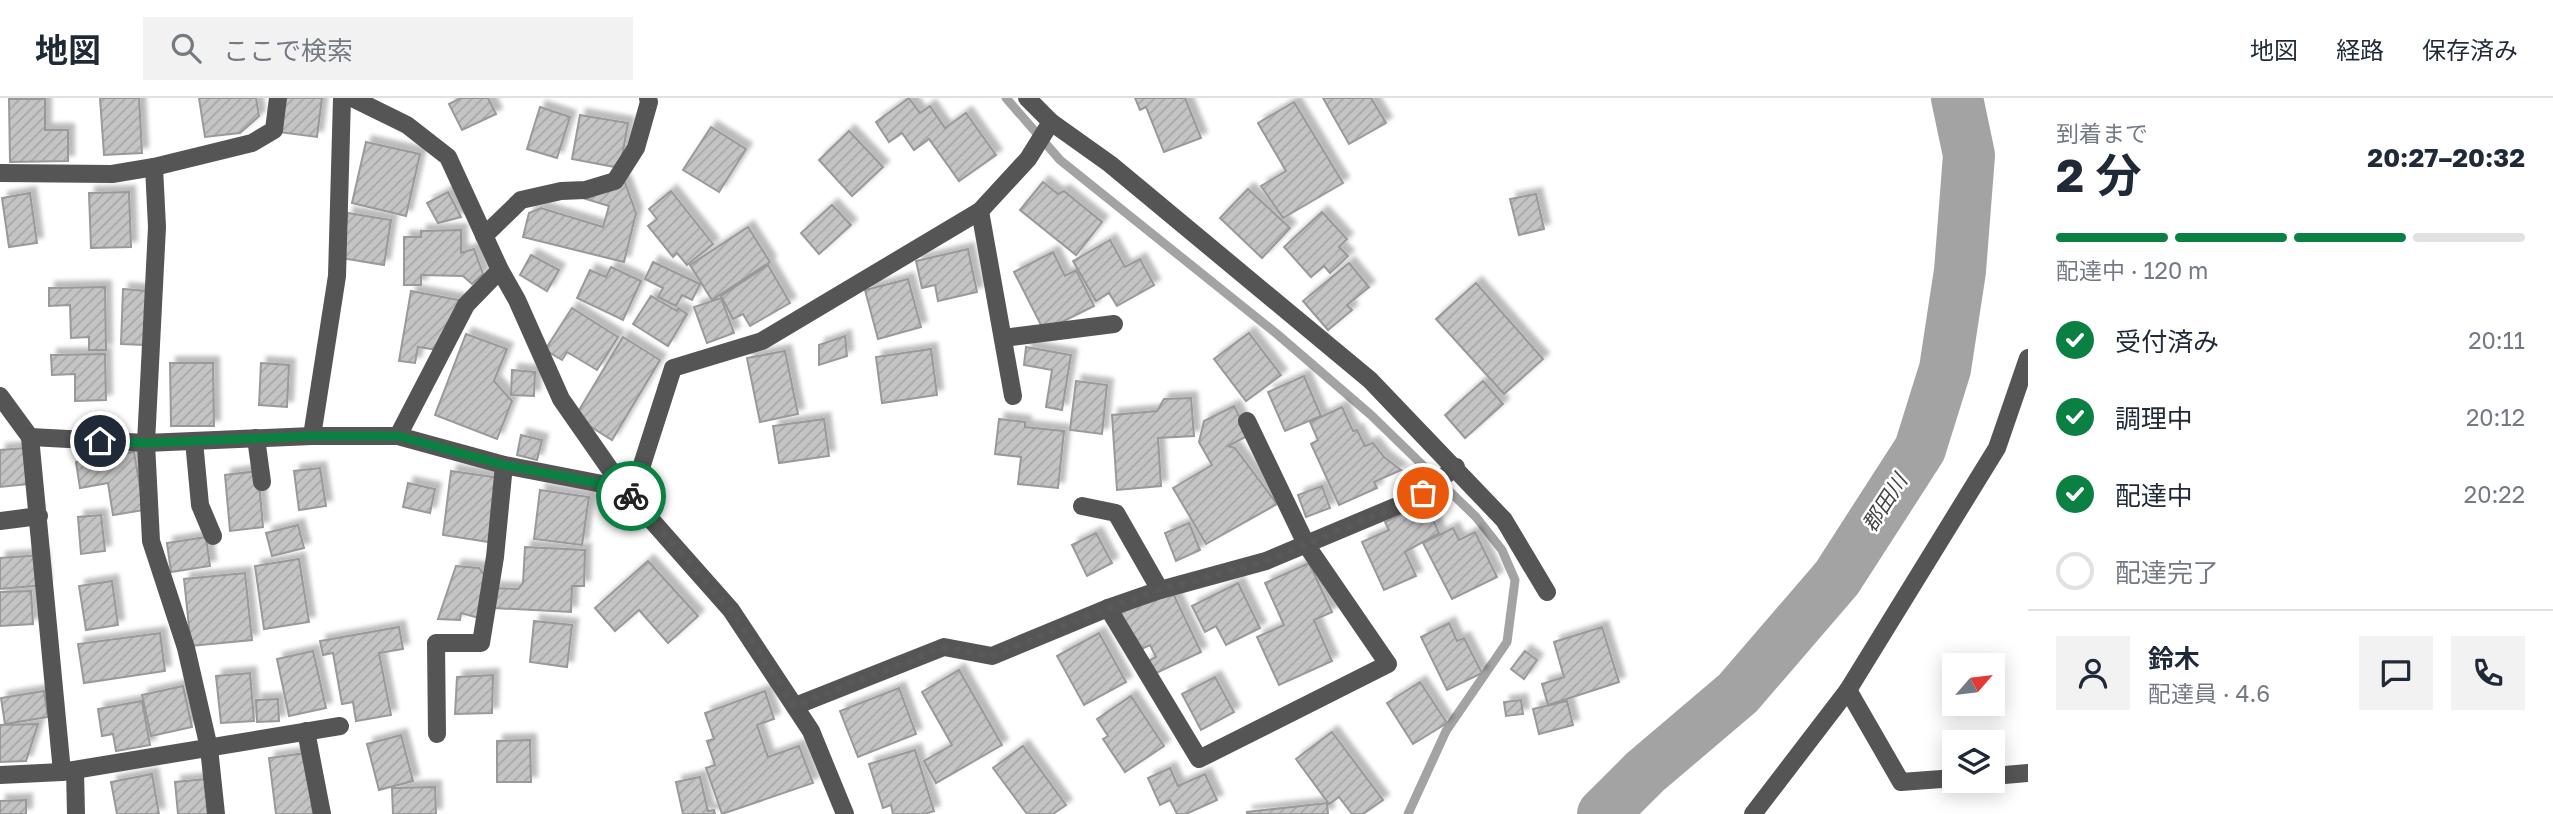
<!DOCTYPE html>
<html lang="ja">
<meta charset="utf-8">
<style>
:root{--surface:#fff;--page:#f2f2f3;--text:#1f2937;--muted:#747a83;--line:#e0e1e3;--accent:#0b8043}
body{margin:0;font-family:"Golos Text","Noto Sans JP",sans-serif;background:var(--page);color:var(--text);height:100vh;display:flex;flex-direction:column;font-size:26px;white-space:nowrap}
*{box-sizing:border-box;margin:0}
p{font-size:23px;color:var(--muted)}
.icon{flex:none;width:38px;height:38px;fill:none;stroke:currentColor;stroke-width:2;stroke-linecap:round;stroke-linejoin:round}
.map{position:relative;flex:1;overflow:hidden}
.side{display:flex;flex-direction:column;background:var(--surface);width:525px}
.side>*{flex:none}
.needle{width:46px;rotate:62deg}
.controls{position:absolute;left:1942px;top:555px;display:grid;gap:14px}
.controls a{display:grid;place-items:center;width:63px;height:63px;border-radius:0px;background:var(--surface);box-shadow:0 4px 18px #0003;font-size:35px}
.pin{position:absolute;display:grid;place-items:center;width:60px;height:60px;color:#fff;margin:-30px;border:4px solid #fff;border-radius:50%;box-shadow:0 2px 7px #0007}
.courier{position:absolute;display:grid;place-items:center;width:70px;height:70px;margin:-35px;border:5px solid #0b8043;border-radius:50%;background:#fff;color:#222;box-shadow:0 2px 9px #0007}
.summary em{font-style:normal;font-weight:700}
.summary div{display:flex;flex-direction:column-reverse}
.summary{display:flex;align-items:center;justify-content:space-between;height:119px;padding:0 28px}
h1{font-size:46px;font-weight:700;line-height:52px}
.bar{display:grid;grid-template-columns:repeat(4,1fr);gap:10px 7px;align-content:center;height:84px;padding:0 28px}
.bar i{height:9px;border-radius:5px;background:var(--line)}
.bar .current{background:var(--accent)}
.bar p{grid-column:span 4}
.line{display:flex;align-items:center;gap:18px;padding:0 28px;border-top:2px solid var(--line)}
.line div{flex:1}
.round{display:grid;place-items:center;flex:none;width:74px;height:74px;border-radius:0px;background:var(--page)}
ol{padding:0 28px;list-style:none}
li{display:flex;align-items:center;gap:21px;height:77px}
li p{margin-inline-start:auto}
li .icon{padding:7px;border-radius:50%;background:var(--accent);color:#fff;stroke-width:4}
li:last-child{color:var(--muted)}
li i{width:38px;height:38px;border:4px solid var(--line);border-radius:50%}
header{display:flex;align-items:center;gap:42px;box-sizing:border-box;height:98px;padding:0 35px;background:var(--surface);border-bottom:2px solid var(--line)}
header strong{font-size:33px}
nav{display:flex;gap:38px;margin-inline-start:auto;font-size:24px}
.search{width:490px;height:63px;background:var(--page);display:flex;align-items:center;gap:18px;box-sizing:border-box;padding:0 24px;border-radius:0px;color:var(--muted);font-size:26px}
main{display:flex;flex:1;min-height:0}
.map>svg:first-child{display:block}
.lines{fill:none;stroke-linecap:round;stroke-linejoin:round}
.stream{stroke:#a3a3a3;stroke-width:9}
.river{stroke:#a3a3a3;stroke-width:52}
.building{fill:url(#building-hatch);stroke:#999;stroke-width:2;filter:url(#shadow)}
.minor{stroke:#555;stroke-width:18}
.done{stroke:#595959;stroke-width:7;stroke-dasharray:0 12.6}
.route{stroke:#0b8043;stroke-width:9}
.labels{text-anchor:middle;stroke-width:5;stroke-linejoin:round;paint-order:stroke}
.water-label{font-size:21px;font-style:italic;fill:#444;stroke:#fff}
</style>
<header>
<strong>地図</strong>
<div class="search"><svg class="icon" aria-label="search" viewBox="0 0 24 24"><circle cx="10" cy="10" r="6"/><path d="M15 15l6 6"/></svg>ここで検索</div>
<nav><a>地図</a><a>経路</a><a>保存済み</a></nav>
</header>
<main>
<div class="map">
<svg width="2028" height="716" viewBox="0 0 2028 716">
<defs>
<pattern id="building-hatch" width="6" height="6" patternUnits="userSpaceOnUse" patternTransform="scale(1.75)"><rect width="6" height="6" fill="#c4c4c4"/><path d="M-1 1l2-2M0 6l6-6M5 7l2-2" fill="none" stroke="#a7a7a7"/></pattern>
<filter id="shadow"><feDropShadow dx="6" dy="-6" stdDeviation="2" flood-color="#0004"/></filter>
</defs>
<rect width="100%" height="100%" fill="#fff"/>
<g class="lines">
<polyline class="stream" points="1006,0 1060,62 1277,236 1371,317 1476,419 1502,452 1515,482 1507,544 1446,633 1408,716"/>
<polyline class="river" points="1603,716 1645,674 1738,595 1837,480 1920,351 1945,271 1960,173 1969,57 1957,0"/>
</g>
<g class="building">
<polygon points="100,0 139,0 142,55 104,57"/>
<polygon points="199,0 256,0 259,18 240,35 205,39"/>
<polygon points="283,0 322,0 317,39 278,34"/>
<polygon points="461,0 488,0 496,16 462,32 449,6"/>
<polygon points="909,0 920,15 930,8 945,30 966,15 996,57 959,83 929,41 914,52 902,35 889,44 876,24"/>
<polygon points="1135,0 1185,0 1201,40 1164,54 1146,9 1140,12"/>
<polygon points="1323,0 1371,0 1386,25 1349,46"/>
<polygon points="9,1 45,1 45,32 68,32 68,63 10,64"/>
<polygon points="1294,4 1343,85 1283,120 1261,88 1286,73 1258,25"/>
<polygon points="540,9 570,19 557,60 527,51"/>
<polygon points="580,17 628,25 620,70 572,61"/>
<polygon points="711,29 746,51 719,94 683,72"/>
<polygon points="849,33 883,69 852,98 819,62"/>
<polygon points="366,44 420,56 406,118 352,105"/>
<polygon points="624,82 636,115 624,164 523,139 529,115 541,110 603,129 609,108 586,101"/>
<polygon points="1043,84 1058,96 1064,93 1102,124 1076,157 1020,112"/>
<polygon points="1248,91 1290,130 1262,160 1220,120"/>
<polygon points="671,93 713,146 687,167 677,155 673,159 648,128 657,121 649,111"/>
<polygon points="129,94 131,149 91,150 89,95"/>
<polygon points="448,94 461,119 438,125 427,105"/>
<polygon points="30,95 37,145 9,149 2,100"/>
<polygon points="1536,96 1544,131 1519,137 1510,101"/>
<polygon points="832,107 851,127 819,156 801,135"/>
<polygon points="1322,114 1347,141 1339,149 1348,158 1330,175 1324,168 1311,179 1284,149"/>
<polygon points="348,115 391,122 384,167 341,160"/>
<polygon points="748,129 770,164 712,202 690,167"/>
<polygon points="461,132 461,155 474,151 483,176 472,186 463,178 421,177 421,187 404,187 404,139 421,139 421,133"/>
<polygon points="1110,142 1125,169 1140,161 1154,187 1117,208 1109,195 1096,203 1073,163"/>
<polygon points="968,151 977,194 938,203 935,187 922,190 916,163"/>
<polygon points="1053,154 1065,178 1076,172 1094,208 1044,233 1014,174"/>
<polygon points="531,157 559,172 547,193 520,177"/>
<polygon points="653,164 700,186 692,202 682,197 676,208 658,199 663,190 645,181"/>
<polygon points="1349,165 1369,189 1347,207 1352,212 1328,232 1303,203"/>
<polygon points="768,167 790,205 750,228 743,216 733,221 721,198"/>
<polygon points="611,169 641,183 623,222 577,200 590,172 606,179"/>
<polygon points="908,181 921,229 878,241 865,192"/>
<polygon points="1476,185 1543,261 1504,296 1436,221"/>
<polygon points="105,189 106,252 89,252 89,239 71,240 70,207 49,208 49,190"/>
<polygon points="123,191 147,193 145,247 121,246"/>
<polygon points="411,193 464,203 437,252 418,249 415,265 399,263"/>
<polygon points="651,198 677,213 678,210 687,216 668,248 633,226"/>
<polygon points="721,200 734,235 707,245 694,209"/>
<polygon points="572,210 618,239 597,272 567,254 562,262 545,252"/>
<polygon points="1249,235 1281,277 1246,303 1214,261"/>
<polygon points="466,236 507,251 494,283 512,303 497,341 435,317"/>
<polygon points="845,238 847,258 819,267 819,247"/>
<polygon points="623,239 660,262 612,342 575,319"/>
<polygon points="1026,249 1071,257 1062,312 1046,309 1052,272 1024,267"/>
<polygon points="931,251 937,297 882,305 876,259"/>
<polygon points="785,253 798,316 760,324 747,260"/>
<polygon points="105,256 106,302 75,303 75,276 52,277 51,257"/>
<polygon points="170,265 213,265 214,328 171,328"/>
<polygon points="261,265 289,267 287,309 259,307"/>
<polygon points="512,272 535,274 534,298 511,297"/>
<polygon points="1304,278 1321,318 1285,333 1268,294"/>
<polygon points="1076,283 1107,287 1102,336 1070,332"/>
<polygon points="1483,283 1503,306 1465,340 1445,317"/>
<polygon points="1191,300 1194,338 1158,340 1161,388 1117,392 1112,317 1157,313 1164,301"/>
<polygon points="1234,308 1249,337 1228,348 1235,350 1277,406 1206,446 1173,390 1212,367 1199,344 1204,323"/>
<polygon points="1342,309 1353,333 1357,332 1365,348 1373,345 1384,359 1401,372 1374,384 1377,390 1339,407 1311,346 1318,342 1310,324"/>
<polygon points="824,321 829,358 779,365 773,328"/>
<polygon points="999,321 1025,324 1025,329 1064,333 1058,390 1018,386 1021,359 995,356"/>
<polygon points="521,337 542,342 537,362 517,357"/>
<polygon points="25,350 28,386 0,389 0,352"/>
<polygon points="134,354 144,412 113,417 108,385 80,390 76,364"/>
<polygon points="320,370 326,408 299,412 294,373"/>
<polygon points="258,373 263,429 230,433 225,377"/>
<polygon points="451,373 501,380 489,444 443,437"/>
<polygon points="408,385 435,391 430,415 403,409"/>
<polygon points="1322,388 1330,410 1306,419 1298,397"/>
<polygon points="540,392 589,399 582,447 534,441"/>
<polygon points="1426,405 1439,435 1405,454 1416,478 1384,492 1362,444 1389,432 1385,424"/>
<polygon points="101,417 105,453 81,456 78,419"/>
<polygon points="1189,425 1200,452 1176,463 1165,435"/>
<polygon points="298,427 304,450 272,458 266,435"/>
<polygon points="1453,430 1459,442 1475,434 1497,479 1452,501 1423,445"/>
<polygon points="1096,435 1112,465 1087,478 1072,447"/>
<polygon points="206,439 210,468 171,474 167,445"/>
<polygon points="525,449 585,452 584,488 572,488 571,514 493,510 493,490 518,491 523,485"/>
<polygon points="42,457 45,487 0,491 0,460"/>
<polygon points="299,461 309,524 264,531 255,468"/>
<polygon points="648,463 698,518 668,545 639,512 615,533 595,510"/>
<polygon points="1309,465 1332,514 1314,522 1332,563 1279,587 1257,539 1284,527 1265,485"/>
<polygon points="456,468 479,470 486,479 479,520 461,515 460,522 438,521"/>
<polygon points="245,475 252,542 191,548 184,481"/>
<polygon points="112,483 118,527 86,532 79,488"/>
<polygon points="1238,485 1260,530 1226,547 1216,528 1205,534 1192,508"/>
<polygon points="1171,491 1201,554 1152,577 1146,564 1156,559 1150,547 1137,553 1119,516"/>
<polygon points="31,493 33,526 0,528 0,494"/>
<polygon points="534,523 572,527 567,569 530,564"/>
<polygon points="1449,525 1457,543 1464,540 1482,575 1447,592 1421,539"/>
<polygon points="399,529 403,551 379,555 391,617 356,623 353,604 342,606 333,555 323,557 320,543"/>
<polygon points="1602,529 1619,584 1548,607 1542,586 1564,579 1554,544"/>
<polygon points="160,535 165,573 84,585 78,546"/>
<polygon points="1099,535 1126,584 1084,607 1057,558"/>
<polygon points="313,553 326,610 289,618 277,561"/>
<polygon points="1525,553 1537,562 1524,581 1511,571"/>
<polygon points="959,572 1002,647 936,685 924,663 952,647 922,594"/>
<polygon points="250,575 254,623 221,625 216,578"/>
<polygon points="493,577 492,615 455,616 457,579"/>
<polygon points="1215,579 1234,614 1201,632 1182,596"/>
<polygon points="1420,584 1447,625 1413,646 1387,605"/>
<polygon points="183,588 192,629 151,638 142,597"/>
<polygon points="899,590 916,636 858,659 840,613"/>
<polygon points="44,593 48,619 5,626 1,600"/>
<polygon points="765,593 774,621 757,627 768,659 799,648 813,685 722,716 706,670 715,667 707,643 714,641 705,615"/>
<polygon points="1131,598 1164,648 1125,674 1103,641 1108,638 1097,621"/>
<polygon points="278,601 279,623 257,624 256,602"/>
<polygon points="1521,602 1523,616 1506,618 1504,604"/>
<polygon points="142,603 150,647 116,653 113,636 102,638 98,611"/>
<polygon points="1567,603 1573,627 1539,636 1533,611"/>
<polygon points="38,626 26,663 0,664 0,627"/>
<polygon points="1332,634 1383,702 1363,716 1352,716 1339,699 1329,706 1296,661"/>
<polygon points="401,637 413,683 379,692 367,646"/>
<polygon points="530,642 531,684 497,684 497,643"/>
<polygon points="1023,648 1066,707 1053,716 1027,716 993,670"/>
<polygon points="915,652 934,713 925,716 893,716 891,707 883,710 869,666"/>
<polygon points="306,655 313,716 276,716 269,660"/>
<polygon points="1170,670 1178,688 1205,676 1217,702 1186,716 1177,716 1170,702 1160,707 1148,680"/>
<polygon points="152,676 159,716 117,716 111,684"/>
<polygon points="700,679 708,713 714,712 715,716 683,716 676,684"/>
<polygon points="206,681 212,716 178,716 175,684"/>
<polygon points="435,689 436,716 393,716 392,690"/>
<polygon points="26,702 26,716 0,716 0,703"/>
<polygon points="1327,705 1328,716 1247,716 1247,714"/>
</g>
<g class="lines">
<g class="minor">
<polyline points="352,0 407,27 448,59 500,172 517,202 561,301 623,390 731,512 811,633 845,716"/>
<polyline points="1051,24 1110,66 1370,282 1504,422 1547,494"/>
<polyline points="154,69 157,129 146,345 151,443 186,550 209,650 216,716"/>
<polyline points="0,75 112,76 154,69 252,45 274,32 278,0"/>
<polyline points="980,113 1013,298"/>
<polyline points="484,138 521,102 561,93 585,92 615,83 636,50 649,4 648,0"/>
<polyline points="1003,240 1114,226"/>
<polyline points="0,298 30,339 146,345 312,338 398,338 504,367 623,390"/>
<polyline points="312,338 337,178 342,0"/>
<polyline points="398,338 466,207 500,172"/>
<polyline points="256,340 262,384"/>
<polyline points="194,343 200,407 213,438"/>
<polyline points="623,390 640,373 673,270 762,243 980,113 1028,61 1051,24 1027,0"/>
<polyline points="1082,408 1116,415 1160,492"/>
<polyline points="0,423 39,418"/>
<polyline points="1108,510 1199,661 1388,566 1307,448 1247,323"/>
<polyline points="1848,592 1901,684 1955,680"/>
<polyline points="795,608 944,549 992,558 1108,510 1160,492 1266,463 1416,400 1456,369"/>
<polyline points="306,633 322,716"/>
<polyline points="437,636 436,545 481,545 495,459 504,367"/>
<polyline points="75,672 76,716"/>
<polyline points="62,674 340,628"/>
<polyline points="0,677 62,674 30,339"/>
<polyline points="1993,678 2028,675"/>
<polyline points="1753,716 1848,592 1997,350 2028,260"/>
</g>
</g>
<g class="lines">
<polyline class="done" points="631,398 731,512 794,608 944,549 992,558 1108,510 1160,492 1266,463 1416,400 1423,395"/>
<polyline class="route" points="100,343 146,345 312,338 398,338 504,367 623,390 631,398"/>
</g>
<g class="labels">
<g class="water-label">
<text transform="translate(1885 405) rotate(-57)" y="7">郡田川</text>
</g>
</g>
</svg>
<div class="controls">
<a><svg class="needle" viewBox="-14 -14 28 28"><path d="M0-13l5 13h-10z" fill="#e53935"/><path d="M0 13l5-13h-10z" fill="#747a83"/></svg></a>
<a><svg class="icon" aria-label="layers" viewBox="0 0 24 24"><path d="M12 4l9 5-9 5-9-5zM3 14l9 5 9-5"/></svg></a>
</div>
<div class="pin" style="left:1423px;top:395px;background:#ea580c"><svg class="icon" aria-label="bag" viewBox="0 0 24 24"><path d="M5 8h14l-1 12H6zM9 8a3 3 0 0 1 6 0"/></svg></div>
<div class="pin" style="left:100px;top:343px;background:#1f2937"><svg class="icon" aria-label="home" viewBox="0 0 24 24"><path d="M3 11l9-7 9 7M6 9v11h12V9"/></svg></div>
<div class="courier" style="left:631px;top:398px"><svg class="icon" aria-label="bike" viewBox="0 0 24 24"><circle cx="6" cy="16" r="4"/><circle cx="18" cy="16" r="4"/><path d="M6 16l4-8h5l3 8M10 8l3 8H6M13 5h3"/></svg></div>
</div>
<section class="side">
<div class="summary"><div><h1>2 分</h1><p>到着まで</p></div><em>20:27–20:32</em></div>
<div class="bar"><i class="current"></i><i class="current"></i><i class="current"></i><i></i><p>配達中 · 120 m</p></div>
<ol>
<li><svg class="icon" aria-label="check" viewBox="0 0 24 24"><path d="M5 12l5 5 9-10"/></svg>受付済み<p>20:11</p></li>
<li><svg class="icon" aria-label="check" viewBox="0 0 24 24"><path d="M5 12l5 5 9-10"/></svg>調理中<p>20:12</p></li>
<li><svg class="icon" aria-label="check" viewBox="0 0 24 24"><path d="M5 12l5 5 9-10"/></svg>配達中<p>20:22</p></li>
<li><i></i>配達完了</li>
</ol>
<div class="line" style="height:126px"><a class="round"><svg class="icon" aria-label="person" viewBox="0 0 24 24"><circle cx="12" cy="8" r="4"/><path d="M4 21q1-7 8-7t8 7"/></svg></a><div><b>鈴木</b><p>配達員 · 4.6</p></div><a class="round"><svg class="icon" aria-label="chat" viewBox="0 0 24 24"><path d="M4 5h16v11H9l-5 4z"/></svg></a><a class="round"><svg class="icon" aria-label="phone" viewBox="0 0 24 24"><path d="M5 4h4l2 5-3 2q2 4 5 5l2-3 5 2v4C11 20 4 13 5 4z"/></svg></a></div>
</section>
</main>
